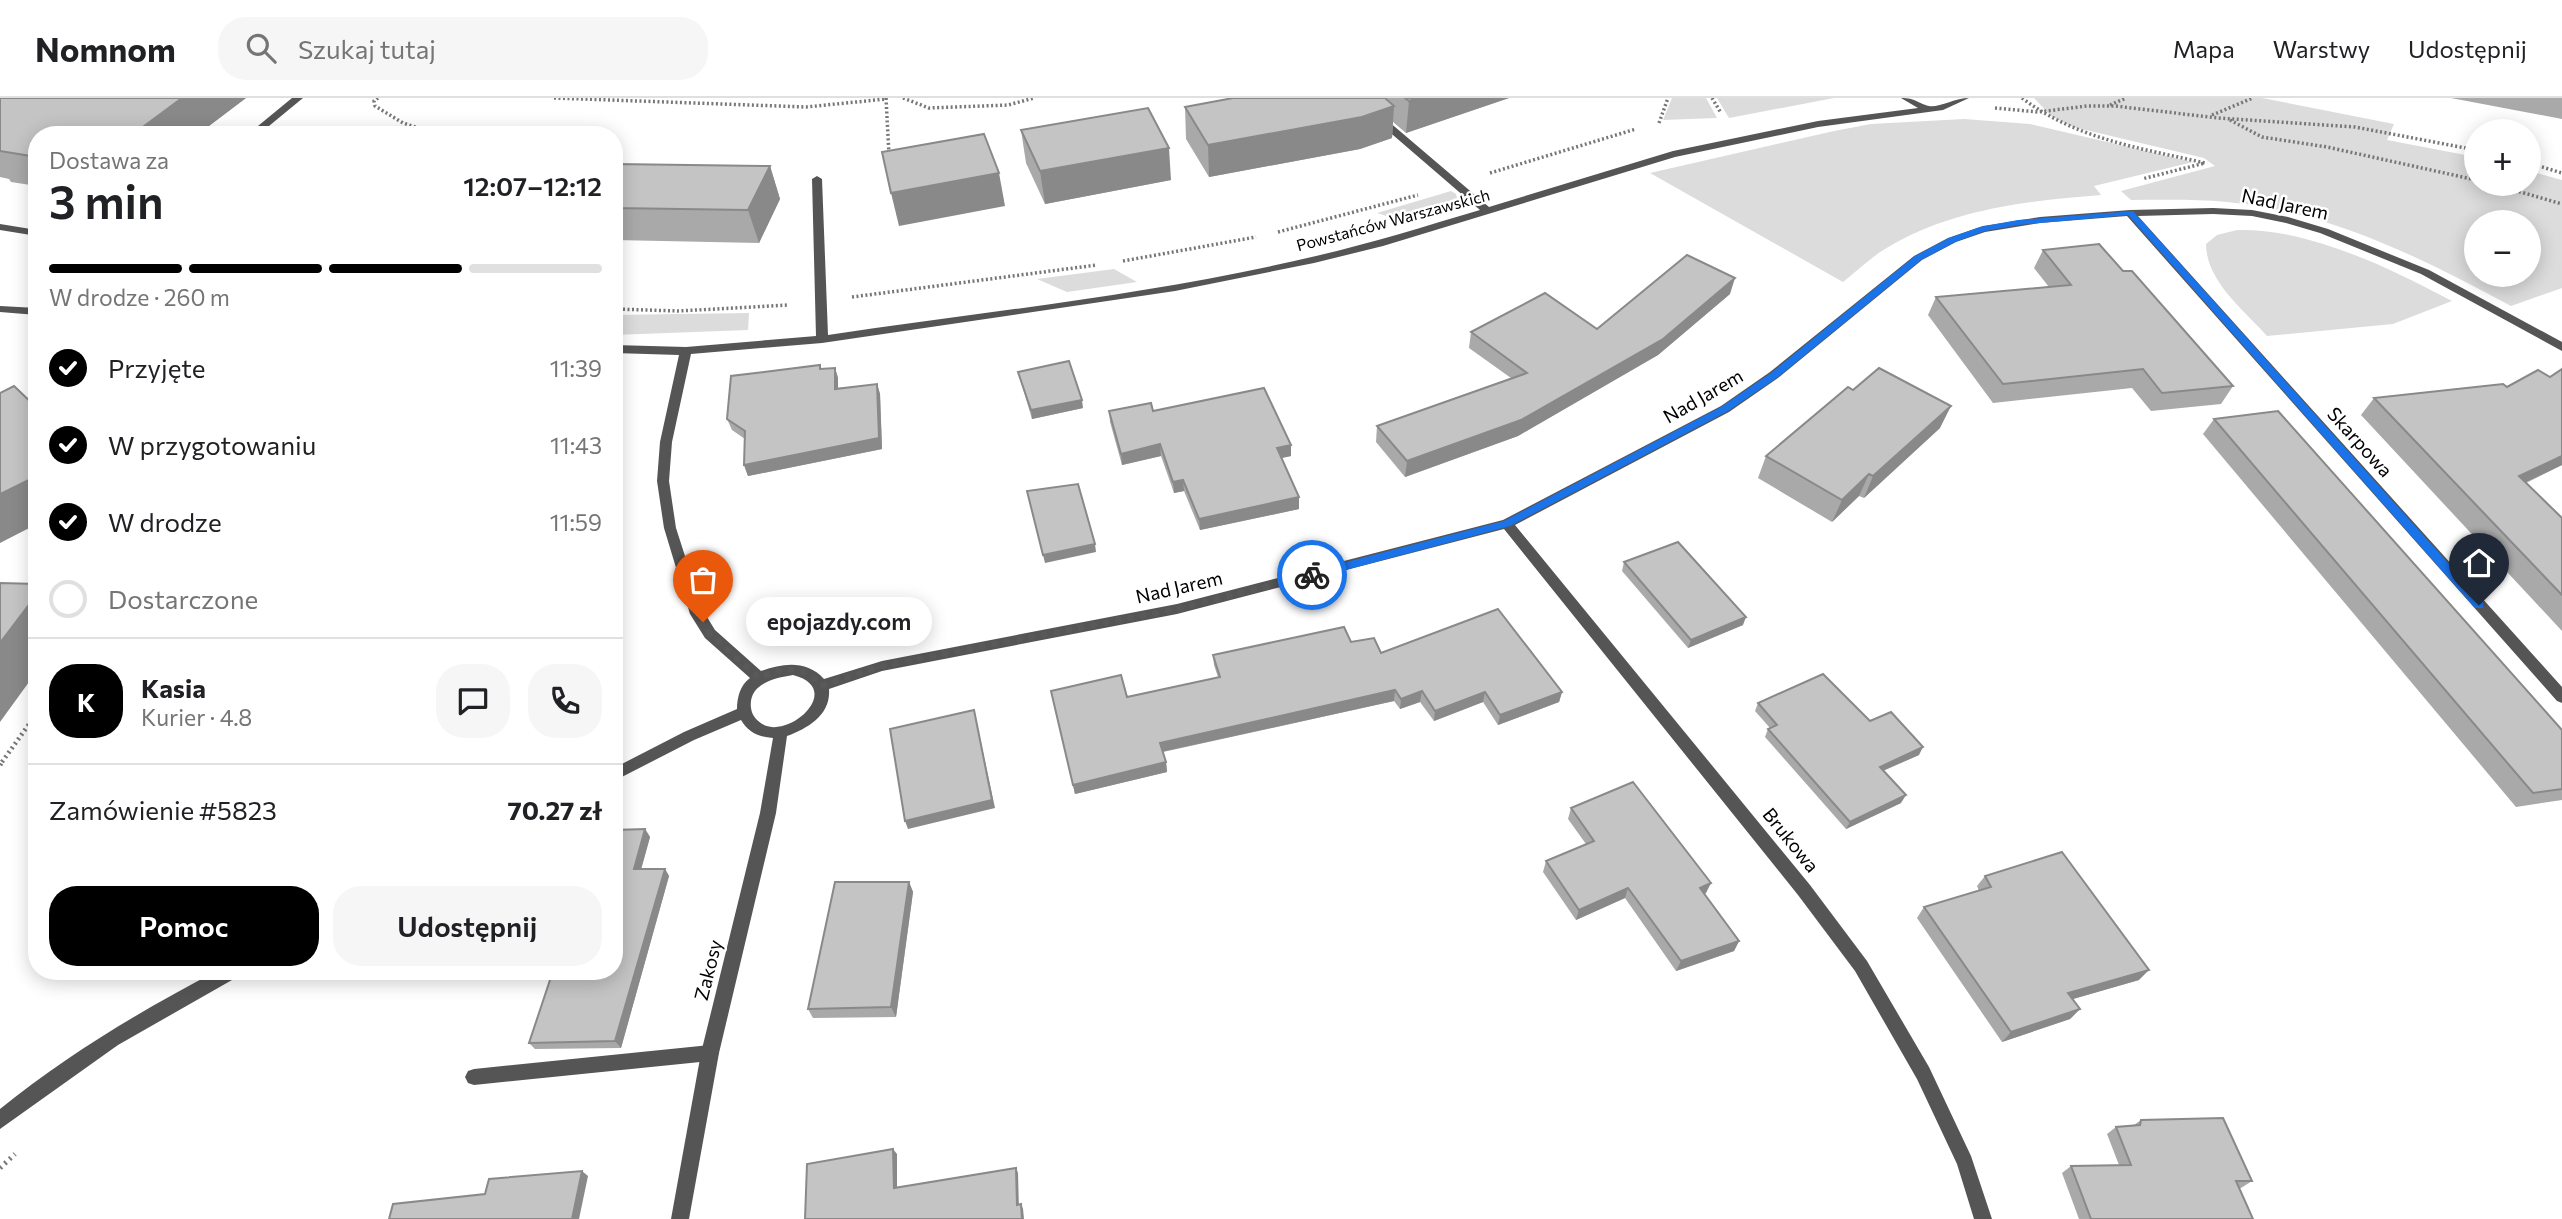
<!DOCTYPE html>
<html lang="pl">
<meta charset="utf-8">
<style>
:root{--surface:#fff;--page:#f6f6f6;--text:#202124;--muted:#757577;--line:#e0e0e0;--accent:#000}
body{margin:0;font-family:Commissioner,sans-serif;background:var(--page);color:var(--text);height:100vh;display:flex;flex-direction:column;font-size:26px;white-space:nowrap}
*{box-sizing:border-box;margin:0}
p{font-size:23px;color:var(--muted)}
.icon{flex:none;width:38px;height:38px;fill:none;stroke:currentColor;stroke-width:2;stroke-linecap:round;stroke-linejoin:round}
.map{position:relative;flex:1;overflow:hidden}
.sheet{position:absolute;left:28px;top:28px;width:595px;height:854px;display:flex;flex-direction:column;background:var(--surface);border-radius:28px;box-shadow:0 4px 18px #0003}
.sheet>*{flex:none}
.buttons{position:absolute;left:2464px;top:21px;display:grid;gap:14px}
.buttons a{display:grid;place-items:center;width:77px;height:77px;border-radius:50%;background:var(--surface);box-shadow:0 4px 18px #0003;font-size:35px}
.pin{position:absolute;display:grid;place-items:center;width:60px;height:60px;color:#fff;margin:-72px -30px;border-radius:50% 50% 50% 0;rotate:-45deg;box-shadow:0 0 7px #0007}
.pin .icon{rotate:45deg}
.courier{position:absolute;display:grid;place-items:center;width:70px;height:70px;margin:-35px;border:5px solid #1a73e8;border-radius:50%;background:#fff;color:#222;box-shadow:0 2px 9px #0007}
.bubble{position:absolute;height:49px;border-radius:24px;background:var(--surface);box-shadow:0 4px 18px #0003;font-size:23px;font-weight:600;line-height:49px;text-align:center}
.head em{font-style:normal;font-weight:600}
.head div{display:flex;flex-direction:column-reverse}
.head{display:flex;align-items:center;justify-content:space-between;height:119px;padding:0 21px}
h1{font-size:46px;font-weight:600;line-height:52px}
.bar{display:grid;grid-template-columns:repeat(4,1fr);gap:10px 7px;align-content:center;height:84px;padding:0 21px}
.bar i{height:9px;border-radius:5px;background:var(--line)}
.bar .active{background:var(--accent)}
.bar p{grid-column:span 4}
.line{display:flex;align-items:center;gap:18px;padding:0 21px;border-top:2px solid var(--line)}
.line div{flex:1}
.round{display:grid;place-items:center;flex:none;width:74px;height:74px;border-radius:28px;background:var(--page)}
ol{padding:0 21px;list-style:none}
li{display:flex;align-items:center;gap:21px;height:77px}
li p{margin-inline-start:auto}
li .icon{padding:7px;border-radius:50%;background:var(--accent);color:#fff;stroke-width:4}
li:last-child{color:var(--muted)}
li i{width:38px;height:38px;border:4px solid var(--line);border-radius:50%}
.button{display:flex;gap:14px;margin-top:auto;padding:14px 21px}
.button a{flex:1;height:80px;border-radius:28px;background:var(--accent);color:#fff;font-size:28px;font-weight:600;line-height:80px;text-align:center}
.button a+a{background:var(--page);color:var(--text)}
header{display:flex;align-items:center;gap:42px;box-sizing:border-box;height:98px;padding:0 35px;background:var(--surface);border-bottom:2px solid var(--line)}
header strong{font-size:33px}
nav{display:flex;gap:38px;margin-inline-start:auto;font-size:24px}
.search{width:490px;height:63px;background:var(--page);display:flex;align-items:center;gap:18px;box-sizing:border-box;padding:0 24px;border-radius:28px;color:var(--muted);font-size:26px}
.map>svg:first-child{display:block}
.green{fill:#dcdcdc;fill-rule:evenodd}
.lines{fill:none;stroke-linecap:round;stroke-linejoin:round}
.path-far2{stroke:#777;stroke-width:3.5;stroke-dasharray:2 2.5;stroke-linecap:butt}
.path-far1{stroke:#777;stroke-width:4.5;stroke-dasharray:2 3.5;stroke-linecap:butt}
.path{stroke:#777;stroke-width:5;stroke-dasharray:2 4.5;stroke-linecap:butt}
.service{fill:#555;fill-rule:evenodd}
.minor{fill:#555;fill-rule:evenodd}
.wall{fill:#a9a9a9}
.shaded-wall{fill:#898989}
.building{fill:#c4c4c4;stroke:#898989;stroke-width:2}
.route{fill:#1a73e8}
.done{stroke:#595959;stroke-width:7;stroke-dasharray:0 12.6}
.labels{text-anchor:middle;stroke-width:5;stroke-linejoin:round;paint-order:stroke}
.far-street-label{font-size:16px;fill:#000;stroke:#fff}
.street-label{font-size:19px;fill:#000;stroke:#fff}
</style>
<header>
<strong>Nomnom</strong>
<div class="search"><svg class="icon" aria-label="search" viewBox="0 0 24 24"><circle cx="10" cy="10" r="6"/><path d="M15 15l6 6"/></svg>Szukaj tutaj</div>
<nav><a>Mapa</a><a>Warstwy</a><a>Udostępnij</a></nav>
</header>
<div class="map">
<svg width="2562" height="1121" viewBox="0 0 2562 1121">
<rect width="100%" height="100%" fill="#fff"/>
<g class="green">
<polygon points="1672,0 1706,0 1717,20 1663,22"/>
<polygon points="1717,0 1834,0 1729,20"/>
<path d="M2034,0h228l132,26 -7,16 89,17v27h53v-13l33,9v108l-51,18c-89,-48 -182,-95 -284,-104 -32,-3 -64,-2 -96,-2l-10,-9 94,-25 -11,-8 -131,-31 -22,-11zM2476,124h53v53h-53z"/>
<path d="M1964,21l66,5 163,38 -99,24 7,9c-75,6 -151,14 -216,54 -15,9 -28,22 -42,33l-193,-109 184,-42 37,-7z"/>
<polygon points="1451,93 1456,96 1458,104 1449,113 1408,125 1377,115"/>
<path d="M2237,132c71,-2 153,38 215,71l-59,23 -126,12c-23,-26 -61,-55 -61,-92l11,-9z"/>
<polygon points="1114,171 1137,184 1067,194 1037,181"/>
<polygon points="749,215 748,232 614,237 614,217"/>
</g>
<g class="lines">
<g class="path-far2">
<polyline points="378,0 374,3 375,8 403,25 440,37"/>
<polyline points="554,0 806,9 886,1"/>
<polyline points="886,0 889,57"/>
<polyline points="903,0 929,10 1008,7 1034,0"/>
<polyline points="1712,0 1721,15"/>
<path d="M2022,0c54,41 118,50 183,65l-63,16"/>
<polyline points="2110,7 2126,0"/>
<polyline points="1995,10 2038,14 2087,8 2115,8 2218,20 2355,29 2476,52"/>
<polyline points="2212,17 2253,0"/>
<polyline points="2230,22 2262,39 2327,49 2476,82"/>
<polyline points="1659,25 1668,0"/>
<polyline points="2529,65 2562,75"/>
<polyline points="1490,75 1636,31"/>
<polyline points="2493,86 2562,106"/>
<polyline points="1278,134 1418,97"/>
<polyline points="1123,163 1256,139"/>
<polyline points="852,199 1097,167"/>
<polyline points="614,211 679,213 788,207"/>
</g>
<polyline class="path-far1" points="2,664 37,615"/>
<g class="path">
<polyline points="0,667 3,662"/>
<polyline points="0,1070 15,1056"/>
</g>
<polygon class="service" points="710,947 716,949 719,955 716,961 710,963 474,987 468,985 465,979 468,973 474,971"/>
<g class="minor">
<polygon points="292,0 303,0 258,37 247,37"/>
<path d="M1350,0h11l128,109 184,-56 145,-30 100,-13 -17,-10c15,0 16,5 28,8 9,2 26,-8 40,-8l-26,12 -125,17 -143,30 -292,89 -69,17 -139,28 -353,52 -131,11 -19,88 -3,39 7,47 26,81 13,21 46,41c22,-8 46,-11 63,8l58,-18 295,-57 326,-84 218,-114 49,-34 144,-116 34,-18 35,-12 57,-9 90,-7 83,-2 39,2 36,7 40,12 101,41 133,72v9l-141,-77 -101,-41 -34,-10 -34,-7 -39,-2 -75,2 424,471v16l-5,-2 -430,-485 -87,7 -55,9 -29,10 -34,18 -144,118 -49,34 -214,113 295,360 57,76 62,106 42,89 21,63h-18l-17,-55 -40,-85 -62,-108 -57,-76 -294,-366 -327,85 -295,57 -53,18c2,26 -21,39 -42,47l-11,77 -57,240 -30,166h-18l30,-166 59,-240 13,-75c-15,-1 -25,-6 -32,-18l-47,20 -80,41v-13l70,-36 53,-23c0,-11 3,-24 13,-31l-45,-40 -15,-24 -26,-86 -7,-47 3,-39 19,-87 -65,-2v-8l72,2 130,-11 -4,-157 5,-3 5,3 6,156c163,-24 328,-41 488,-79 56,-13 110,-30 164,-46zM793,577c51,13 -1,63 -29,50 -7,-4 -12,-9 -13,-17 -3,-24 23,-30 42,-33z"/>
<polygon points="0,126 37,132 37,138 0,132"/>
<polygon points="0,208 37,210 37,217 0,214"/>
<path d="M217,873h24l-2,5 -121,69 -118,84v-20c67,-54 140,-98 217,-138z"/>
</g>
</g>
<g class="wall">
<polygon points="0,0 246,0 197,37 37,37 37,88 11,84 9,81 0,79"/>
<polygon points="1233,0 1509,0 1406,35 1393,24 1392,40 1360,51 1209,79 1186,41 1185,9"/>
<polygon points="2451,0 2562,0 2562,21"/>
<polygon points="1021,32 1171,82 1045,106 1026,65"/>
<polygon points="614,66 770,68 780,101 759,145 614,142"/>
<polygon points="2043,152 2123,173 2233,288 2221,306 2151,313 2132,290 1993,305 1928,217 1936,199 2049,189 2034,170"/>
<polygon points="1730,196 1658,257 1518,338 1405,379 1376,344 1377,328 1511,280 1469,250 1471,234 1597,231"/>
<polygon points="835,270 838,280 838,290 877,286 880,296 882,351 748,378 744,367 745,341 732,332 727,321 822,271"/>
<polygon points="1018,274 1083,310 1032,321"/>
<polygon points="2374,300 2562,367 2526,385 2562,420 2562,533 2361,317"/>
<polygon points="1109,313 1153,313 1291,358 1281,360 1299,411 1200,432 1184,393 1174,395 1161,358 1122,367 1110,324"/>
<polygon points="2214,321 2562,632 2562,702 2516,709 2203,336"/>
<polygon points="1940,330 1864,400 1859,398 1832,424 1758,380 1766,358"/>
<polygon points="1624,464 1743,527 1688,550 1622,473"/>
<polygon points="1351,544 1381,555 1562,594 1559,604 1498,627 1483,604 1434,623 1420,604 1400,611 1394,603 1163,654 1166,664 1167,674 1075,696 1051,593 1127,599 1218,579 1214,567 1213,557"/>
<polygon points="1758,605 1870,623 1919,657 1883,673 1901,705 1846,731 1765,639 1768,631 1770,630 1755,613"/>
<polygon points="1571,710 1706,795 1704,796 1739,843 1734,853 1676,873 1625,800 1576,822 1543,774 1546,763 1586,746 1568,721"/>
<polygon points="645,731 650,739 641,771 665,771 669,778 621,950 535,951 529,945"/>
<polygon points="1985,778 2139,882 2073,901 2080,911 2070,921 2002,944 1917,820 1924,809 1979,793 1977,788"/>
<polygon points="909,784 913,794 896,919 813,920 808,911"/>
<polygon points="2141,1022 2252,1083 2241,1090 2239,1090 2253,1121 2079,1121 2062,1075 2071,1068 2119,1067 2107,1036 2116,1029 2134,1027"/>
</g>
<g class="shaded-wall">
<polygon points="182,0 246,0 197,37 132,37"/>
<polygon points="1417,0 1509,0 1406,35 1409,3"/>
<polygon points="1394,8 1392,40 1360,51 1209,79 1208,47"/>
<polygon points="1169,50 1171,82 1045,106 1040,73"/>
<polygon points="770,68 780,101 759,145 748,112"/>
<polygon points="999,75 1005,108 899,128 891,95"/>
<polygon points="1735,180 1730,196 1658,257 1518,338 1405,379 1407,363"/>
<polygon points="835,270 838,280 838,301 835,291"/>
<polygon points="877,286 880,296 882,351 748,378 744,367"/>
<polygon points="1082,302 1083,310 1032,321 1031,312"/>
<polygon points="1951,308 1940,330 1864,400 1873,378"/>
<polygon points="1160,346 1161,358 1122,367 1121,356"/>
<polygon points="1291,347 1291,358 1277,361 1277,350"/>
<polygon points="2562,358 2562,367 2503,395 2519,378"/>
<polygon points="1869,376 1859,398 1832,424 1842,402"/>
<polygon points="37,378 37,426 0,445 0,396"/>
<polygon points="1183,382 1184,393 1174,395 1173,384"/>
<polygon points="1299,399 1299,411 1200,432 1199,421"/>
<polygon points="1095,446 1096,454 1045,465 1043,457"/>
<polygon points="37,496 37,573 0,624 0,545"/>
<polygon points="1746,519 1743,527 1688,550 1691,542"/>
<polygon points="614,571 619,588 614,589"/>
<polygon points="1395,592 1394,603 1161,654 1160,645"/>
<polygon points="1422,593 1420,604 1400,611 1401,601"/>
<polygon points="1485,594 1483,604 1434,623 1435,613"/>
<polygon points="1562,594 1559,604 1498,627 1500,617"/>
<polygon points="974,612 995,710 908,731 905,723"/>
<polygon points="1923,649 1919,657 1875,676 1880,669"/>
<polygon points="1166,664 1167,674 1075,696 1073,687"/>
<polygon points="1906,697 1901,705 1846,731 1850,724"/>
<polygon points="645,731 650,739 639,779 634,771"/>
<polygon points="665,771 669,778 621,950 615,943"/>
<polygon points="909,784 913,794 896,919 891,909"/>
<polygon points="1711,785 1706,795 1695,800 1700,790"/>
<polygon points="1628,790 1625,800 1576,822 1579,812"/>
<polygon points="1739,843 1734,853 1676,873 1681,863"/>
<polygon points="2149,872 2139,882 2059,905 2068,895"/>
<polygon points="2080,911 2070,921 2002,944 2011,934"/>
<polygon points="893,1051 897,1056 897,1096 894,1090"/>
<polygon points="1016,1070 1018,1075 1019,1112 1017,1107"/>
<polygon points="582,1073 588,1078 579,1121 572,1121"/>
<polygon points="1021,1106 1023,1111 1024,1121 1022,1121"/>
</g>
<g class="building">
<polygon points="0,0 182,0 132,37 37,37 37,59 0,53"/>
<polygon points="1233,0 1385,0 1394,8 1362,19 1208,47 1185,9"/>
<polygon points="1405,0 1417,0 1409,3"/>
<polygon points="1148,10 1169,50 1040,73 1021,32"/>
<polygon points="984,36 999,75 891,95 882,54"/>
<polygon points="614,66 770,68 748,112 614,110"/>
<polygon points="2099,146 2123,173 2132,173 2233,288 2162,295 2143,271 2003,286 1936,199 2071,187 2043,152"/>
<polygon points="1687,157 1735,180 1663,241 1521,322 1407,363 1377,328 1527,275 1471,234 1545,195 1597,231"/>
<polygon points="1069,263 1082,302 1031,312 1018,274"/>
<polygon points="820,267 820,271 835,270 835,291 877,286 879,340 744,367 745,333 727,321 731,278"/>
<polygon points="1879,270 1951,308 1873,378 1869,376 1842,402 1766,358 1848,289 1853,292"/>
<polygon points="2562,271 2562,358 2519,378 2562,420 2562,497 2374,300 2503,286 2507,289 2538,272 2550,279"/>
<polygon points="14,288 37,310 37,378 0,396 0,295"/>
<polygon points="1264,290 1291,347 1277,350 1299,399 1199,421 1183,382 1173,384 1160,346 1121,356 1109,313 1151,305 1153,313"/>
<polygon points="2278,313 2562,632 2562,691 2533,695 2214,321"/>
<polygon points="1078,386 1095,446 1043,457 1027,393"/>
<polygon points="1678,444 1746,519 1691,542 1624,464"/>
<polygon points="0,485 37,486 37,496 0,545"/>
<polygon points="1498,511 1562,594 1500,617 1485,594 1435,613 1422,593 1401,601 1395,592 1160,645 1166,664 1073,687 1051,593 1121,577 1127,599 1220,579 1213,557 1344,529 1351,544 1374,540 1381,555"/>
<polygon points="1823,576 1870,623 1891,614 1923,649 1880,669 1906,697 1850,724 1768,631 1777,627 1758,605"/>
<polygon points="974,612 992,702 905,723 890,631"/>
<polygon points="1633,684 1711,785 1700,790 1739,843 1681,863 1628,790 1579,812 1546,763 1594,743 1571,710"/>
<polygon points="645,731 634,771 665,771 615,943 529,945 553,873 614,873 614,732"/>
<polygon points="2062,754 2149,872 2068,895 2080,911 2011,934 1924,809 1991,789 1985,778"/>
<polygon points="835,784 909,784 891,909 808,911"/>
<polygon points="2223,1020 2252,1083 2236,1083 2253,1121 2091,1121 2071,1068 2131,1067 2116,1029 2140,1027 2141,1022"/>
<polygon points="893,1051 894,1090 1016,1070 1017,1107 1021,1106 1022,1121 805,1121 807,1066"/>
<polygon points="582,1073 572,1121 389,1121 393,1106 485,1096 489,1081"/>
</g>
<polygon class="route" points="2133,113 2483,504 2483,510 2475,510 2128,117 2018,127 1985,133 1955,144 1921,162 1778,279 1728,313 1510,428 1312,481 1306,477 1312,473 1504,423 1721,309 1771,275 1915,158 1949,140 1980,129 2018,122"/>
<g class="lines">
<path class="done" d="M703,524l7,12 49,44c22,-11 46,-14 62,8l61,-20 295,-57 135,-34"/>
</g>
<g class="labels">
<g class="far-street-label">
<text transform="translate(1393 122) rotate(-15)" y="6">Powstańców Warszawskich</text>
</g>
<g class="street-label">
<text transform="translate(2285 106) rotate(12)" y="7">Nad Jarem</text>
<text transform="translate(1703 298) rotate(-30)" y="7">Nad Jarem</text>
<text transform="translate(2360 344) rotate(48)" y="7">Skarpowa</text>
<text transform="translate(1179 489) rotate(-13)" y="7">Nad Jarem</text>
<text transform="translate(1791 742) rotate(51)" y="7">Brukowa</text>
<text transform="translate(708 872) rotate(-76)" y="7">Zakosy</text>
</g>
</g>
</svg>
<div class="buttons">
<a>+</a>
<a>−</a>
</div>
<div class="pin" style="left:703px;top:524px;background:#ea580c"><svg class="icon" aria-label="bag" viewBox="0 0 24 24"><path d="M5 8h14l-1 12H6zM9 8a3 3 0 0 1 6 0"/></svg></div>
<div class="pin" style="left:2479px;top:507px;background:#1f2937"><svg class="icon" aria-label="home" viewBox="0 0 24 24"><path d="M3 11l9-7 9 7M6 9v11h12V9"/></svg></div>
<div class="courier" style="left:1312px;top:477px"><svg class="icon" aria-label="bike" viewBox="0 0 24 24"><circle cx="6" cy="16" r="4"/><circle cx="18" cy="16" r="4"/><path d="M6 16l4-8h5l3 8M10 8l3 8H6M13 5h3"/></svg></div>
<div class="bubble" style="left:746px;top:499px;width:186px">epojazdy.com</div>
<section class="sheet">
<div class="head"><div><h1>3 min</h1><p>Dostawa za</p></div><em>12:07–12:12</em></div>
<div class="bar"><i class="active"></i><i class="active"></i><i class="active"></i><i></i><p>W drodze · 260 m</p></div>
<ol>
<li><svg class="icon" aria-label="check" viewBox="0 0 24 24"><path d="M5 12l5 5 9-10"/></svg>Przyjęte<p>11:39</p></li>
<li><svg class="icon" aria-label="check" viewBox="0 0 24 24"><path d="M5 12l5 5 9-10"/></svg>W przygotowaniu<p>11:43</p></li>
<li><svg class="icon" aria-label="check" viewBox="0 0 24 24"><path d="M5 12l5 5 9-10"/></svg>W drodze<p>11:59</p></li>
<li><i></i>Dostarczone</li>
</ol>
<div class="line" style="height:126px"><b class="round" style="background:var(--accent);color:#fff">K</b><div><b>Kasia</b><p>Kurier · 4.8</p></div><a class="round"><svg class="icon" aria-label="chat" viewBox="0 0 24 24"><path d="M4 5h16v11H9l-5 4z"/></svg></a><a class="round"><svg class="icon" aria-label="phone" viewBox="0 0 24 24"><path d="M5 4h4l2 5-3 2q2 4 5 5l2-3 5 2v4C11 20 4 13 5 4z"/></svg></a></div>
<div class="line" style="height:91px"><div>Zamówienie #5823</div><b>70.27 zł</b></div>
<div class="button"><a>Pomoc</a><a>Udostępnij</a></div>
</section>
</div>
